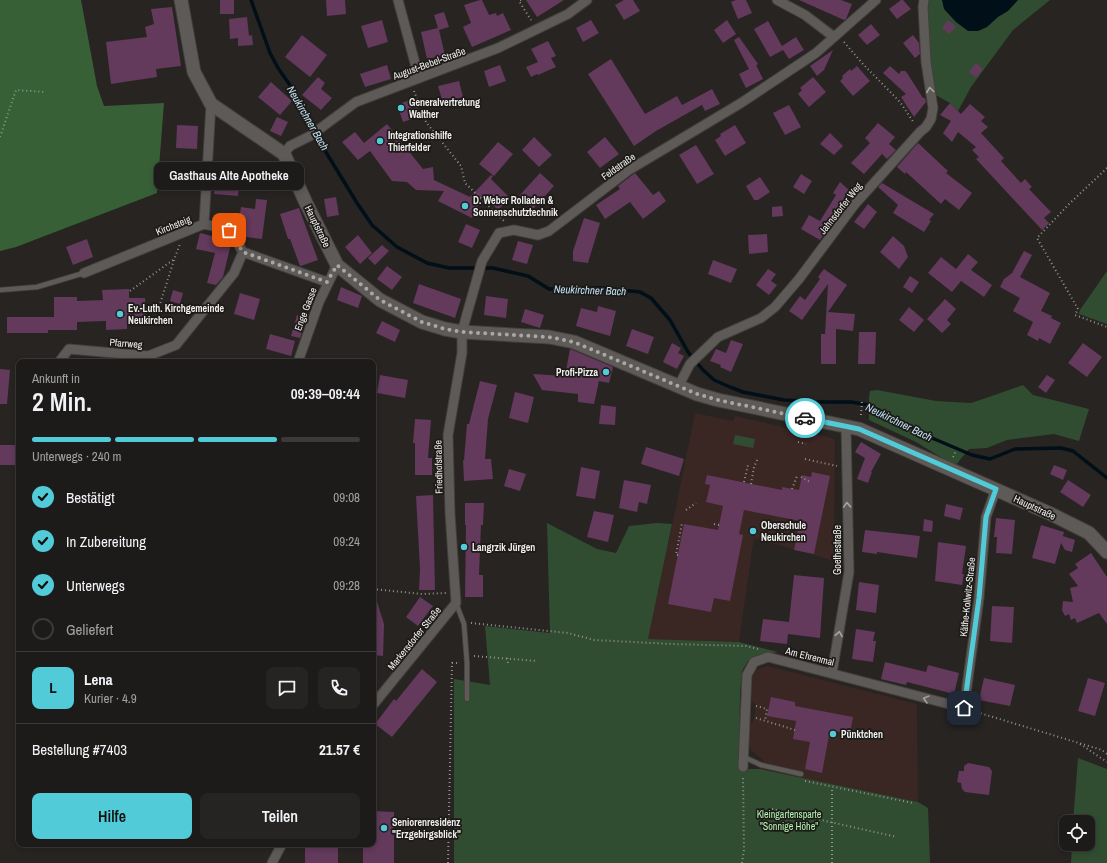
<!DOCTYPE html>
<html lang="de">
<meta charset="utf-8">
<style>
:root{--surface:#1d1b1a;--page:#252423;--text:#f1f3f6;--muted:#a0a1a2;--line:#3b3939;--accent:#52cbd8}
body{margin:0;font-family:"Archivo Narrow",sans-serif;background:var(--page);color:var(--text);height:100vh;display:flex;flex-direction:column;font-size:15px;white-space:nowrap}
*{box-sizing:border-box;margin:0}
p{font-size:13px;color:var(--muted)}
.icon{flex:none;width:22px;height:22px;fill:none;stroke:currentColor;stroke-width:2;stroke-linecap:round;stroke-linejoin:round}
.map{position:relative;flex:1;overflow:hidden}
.drawer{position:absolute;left:16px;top:359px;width:360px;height:488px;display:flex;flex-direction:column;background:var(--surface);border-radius:8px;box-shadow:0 2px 6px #0003,0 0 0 1px var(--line)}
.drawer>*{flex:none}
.controls{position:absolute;left:1059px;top:815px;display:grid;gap:8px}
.controls a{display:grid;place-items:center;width:36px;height:36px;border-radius:8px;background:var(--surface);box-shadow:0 2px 6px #0003,0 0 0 1px var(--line);font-size:20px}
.pin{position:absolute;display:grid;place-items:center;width:34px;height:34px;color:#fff;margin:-17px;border-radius:8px;box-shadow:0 2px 6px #0006}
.courier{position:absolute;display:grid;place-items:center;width:40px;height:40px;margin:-20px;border:3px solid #52cbd8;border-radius:50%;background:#fff;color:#222;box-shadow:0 1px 5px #0007}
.bubble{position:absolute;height:28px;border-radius:8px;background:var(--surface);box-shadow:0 2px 6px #0003,0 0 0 1px var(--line);font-size:13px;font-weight:600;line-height:28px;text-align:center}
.head em{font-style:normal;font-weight:600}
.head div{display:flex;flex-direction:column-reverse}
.head{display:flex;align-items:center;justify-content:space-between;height:68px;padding:0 16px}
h1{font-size:26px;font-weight:600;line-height:30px}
.bar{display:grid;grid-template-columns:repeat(4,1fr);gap:6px 4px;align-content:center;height:48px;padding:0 16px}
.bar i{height:5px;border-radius:3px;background:var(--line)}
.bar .active{background:var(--accent)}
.bar p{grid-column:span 4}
.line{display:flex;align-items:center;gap:10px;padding:0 16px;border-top:1px solid var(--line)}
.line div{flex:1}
.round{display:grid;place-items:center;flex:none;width:42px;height:42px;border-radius:8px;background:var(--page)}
ol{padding:0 16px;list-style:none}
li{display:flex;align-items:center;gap:12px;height:44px}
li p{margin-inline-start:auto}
li .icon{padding:4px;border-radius:50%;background:var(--accent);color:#111;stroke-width:4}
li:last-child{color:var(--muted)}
li i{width:22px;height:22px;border:2px solid var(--line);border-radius:50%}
.primary-button{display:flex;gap:8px;margin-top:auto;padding:8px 16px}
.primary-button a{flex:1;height:46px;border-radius:8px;background:var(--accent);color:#111;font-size:16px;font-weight:600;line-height:46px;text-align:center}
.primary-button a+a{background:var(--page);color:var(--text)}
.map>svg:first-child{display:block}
.education{fill:#3a2623}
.green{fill:#314d31}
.forest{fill:#376037}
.water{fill:#000f18}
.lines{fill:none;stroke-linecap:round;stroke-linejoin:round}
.stream{stroke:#000f18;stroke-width:3.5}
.building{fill:#63395c}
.service-casing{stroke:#423f3d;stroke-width:6}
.minor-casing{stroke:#423f3d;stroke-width:11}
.secondary-casing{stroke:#423f3d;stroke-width:15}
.path{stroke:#959291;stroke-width:2;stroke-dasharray:1 3;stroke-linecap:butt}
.service{stroke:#5d5a57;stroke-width:4.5}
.minor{stroke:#5d5a57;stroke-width:9}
.secondary{stroke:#5d5a57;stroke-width:13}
.oneway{stroke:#a7a4a2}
.done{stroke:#aaa8a7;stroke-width:4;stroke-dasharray:0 7.2}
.route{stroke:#52cbd8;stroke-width:5}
.poi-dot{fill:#52cbd8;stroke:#1d1b18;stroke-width:1.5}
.labels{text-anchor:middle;stroke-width:3.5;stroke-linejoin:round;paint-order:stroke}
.street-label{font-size:10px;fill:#f1efee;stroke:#1d1b18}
.poi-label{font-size:10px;font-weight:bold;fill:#f1efee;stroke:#1d1b18;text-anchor:start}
.park-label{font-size:10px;fill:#b4f4b3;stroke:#1d1b18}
.water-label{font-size:11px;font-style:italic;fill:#c0e2f5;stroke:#1d1b18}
</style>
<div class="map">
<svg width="1107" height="863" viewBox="0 0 1107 863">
<rect width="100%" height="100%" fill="#272422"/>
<g class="education">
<polygon points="695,413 733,421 735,416 832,438 835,441 834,561 754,538 739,642 648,639 675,511"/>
<polygon points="768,666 917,704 918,802 760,769 763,760 751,750 747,741 749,726 753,722 756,705 752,702 752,679 757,669"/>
</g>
<g class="green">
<polygon points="927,0 1050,0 1013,30 971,87 958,111 950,103 934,94 928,42"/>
<polygon points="1107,271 1107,324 1079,314 1080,310"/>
<polygon points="1023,385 1033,395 1089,409 1079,441 1054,434 1007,440 987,448 969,449 955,466 916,442 869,420 869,397 870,391 877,390 936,401 971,403 989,397"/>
<polygon points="735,435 755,439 753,448 733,444"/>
<polygon points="547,523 597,549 616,553 629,526 657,523 672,524 648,639 739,642 778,652 760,655 748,661 742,671 740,694 739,769 760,769 918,802 928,808 930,863 454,863 454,679 490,685 485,626 550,633"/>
<polygon points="1078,758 1107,769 1107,863 1071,863 1072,844 1088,844 1088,822 1073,822"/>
</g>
<polygon class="forest" points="0,0 81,0 97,86 104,106 164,103 157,193 16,247 0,251"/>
<polygon class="water" points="942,0 1018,0 1008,11 998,17 987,27 978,31 968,31 956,22 944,9"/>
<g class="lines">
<polyline class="stream" points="251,0 270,53 278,68 294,91 310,126 357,203 372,225 397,247 427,263 449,268 493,268 528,276 549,289 601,288 640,292 651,298 670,320 688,352 702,369 714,380 730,387 743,392 784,400 816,402 851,402 869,405 932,438 972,455 990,459 1015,449 1061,448 1073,451 1107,478"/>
</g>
<g class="building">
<rect x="220" y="0" width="14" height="14"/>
<polygon points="326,0 345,0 346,14 327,16"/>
<polygon points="480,0 482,0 489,15 496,13 497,16 503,13 511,30 472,47 463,27 471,23 464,5"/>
<polygon points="526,0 564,0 537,17"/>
<polygon points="624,0 633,0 640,11 624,20 615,5"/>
<polygon points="736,0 746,0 752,13 738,19 731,2"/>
<polygon points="799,0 841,0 852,4 846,19 844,20"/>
<polygon points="901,0 903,0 911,9 897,19 889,9"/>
<polygon points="172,7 181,66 156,69 157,77 111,84 106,42 147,37 145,27 154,24 151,9"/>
<polygon points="444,12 449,27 439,30 445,55 427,59 421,32 438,28 434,15"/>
<polygon points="247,17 249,36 252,35 253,45 238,46 238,38 230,39 229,19"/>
<polygon points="382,20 388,42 368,48 361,26"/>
<polygon points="591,20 599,33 583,42 576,28"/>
<polygon points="727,20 736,34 723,43 714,30"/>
<polygon points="948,20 956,27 949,34 942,28"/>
<polygon points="768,21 782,46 796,37 804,50 789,59 783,50 770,57 754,29"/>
<polygon points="871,24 880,35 867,45 858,35"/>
<polygon points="302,35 327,55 310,77 285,57"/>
<polygon points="913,35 919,43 920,54 915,58 903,43"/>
<polygon points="739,37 758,64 755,66 756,65 763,79 746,88 739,74 749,69 734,40"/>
<polygon points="548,41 556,56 551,58 556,67 538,75 537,74 531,77 526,67 538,62 531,49"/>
<polygon points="833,50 824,70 817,76 810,66"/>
<polygon points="611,59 645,114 677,96 682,105 712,89 720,104 705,111 702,105 656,131 634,146 588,74"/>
<polygon points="976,63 983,69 976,78 969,72"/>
<polygon points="387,65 391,79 365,87 360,74"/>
<polygon points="500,65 506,81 489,87 484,71"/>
<polygon points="857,66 870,81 853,96 840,81 843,78 842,76 850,69 851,71"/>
<polygon points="890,66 899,74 901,71 905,71 907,73 923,98 925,98 926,102 914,117 901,97 906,94 883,73"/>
<polygon points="318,77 325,83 321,89 332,98 321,110 302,95"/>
<polygon points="813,77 826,92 809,107 798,94 802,90 800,88"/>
<polygon points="459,81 463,97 443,103 438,86"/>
<polygon points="271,82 292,101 280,115 258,97"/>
<polygon points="414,98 421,116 403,122 397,105"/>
<polygon points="950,103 961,114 970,104 985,117 981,121 988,127 981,133 1004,158 1001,161 1021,183 1025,179 1032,187 1029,189 1051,212 1044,218 1049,223 1042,230 976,159 979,157 972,150 976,147 958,132 952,142 943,133 951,121 940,115"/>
<polygon points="789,105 801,127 785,135 773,113"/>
<polygon points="277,117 288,122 281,136 270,131"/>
<polygon points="878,123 895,137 889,144 896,150 887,159 882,154 864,174 851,163 870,143 865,138"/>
<polygon points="387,124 423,169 433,167 434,180 470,197 491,175 493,176 491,179 510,198 498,210 483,195 472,218 438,201 444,191 416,190 407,182 392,181 370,151 358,160 342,142 355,132 364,143"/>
<polygon points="177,125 198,126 197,149 176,148"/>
<polygon points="735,125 746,143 725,156 715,140 721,136 720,134"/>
<polygon points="830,133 843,146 834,155 820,144"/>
<polygon points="534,137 552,155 539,167 522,150"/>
<polygon points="605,137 619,154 600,168 587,152"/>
<polygon points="498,142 513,154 494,176 479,164"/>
<polygon points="918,143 948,171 946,173 972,193 959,210 945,199 941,204 906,172 905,174 897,167"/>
<polygon points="696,145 714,174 697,184 679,155"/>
<polygon points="217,164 241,167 238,196 214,194"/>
<polygon points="540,173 554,186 533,209 519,196"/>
<polygon points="635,173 653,195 659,191 666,201 643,219 630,202 605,219 596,205 620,189 618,186"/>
<polygon points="801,174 812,181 804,194 793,187"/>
<polygon points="760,177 770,192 758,200 754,200 746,186"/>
<polygon points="840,182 849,190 844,198 846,200 820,240 801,229 809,215 820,221 836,195 833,193"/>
<polygon points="882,183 934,214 929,220 931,221 924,232 893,213 898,205 878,187"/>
<polygon points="336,197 339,215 327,217 324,199"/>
<polygon points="256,199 267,200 262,239 240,236 237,232 241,207 255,209"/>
<polygon points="868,204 877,212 864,229 854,222"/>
<polygon points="782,206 783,216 772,217 772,207"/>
<polygon points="299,208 318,260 301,266 300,266 290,239 288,239 280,214"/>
<polygon points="584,218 600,223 588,263 573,261 573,251"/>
<polygon points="466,224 480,230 472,248 458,242"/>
<polygon points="200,233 228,240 231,244 223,277 216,285 207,283 215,253 196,249"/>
<polygon points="767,234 768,252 749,254 748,235"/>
<polygon points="358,235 372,253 360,264 345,247"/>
<polygon points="893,236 904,246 908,257 899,269 880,252"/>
<polygon points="87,239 93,257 73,265 66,247"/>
<polygon points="518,241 533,245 527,264 512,260"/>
<polygon points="382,245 389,251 375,265 368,258"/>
<polygon points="1024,251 1032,255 1020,277 1050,293 1041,311 1052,316 1051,318 1061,323 1050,344 1039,338 1038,341 1027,335 1033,322 1013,311 1020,298 1000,287 1004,279 1012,273"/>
<polygon points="968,254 978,262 971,270 992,285 984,297 961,281 952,292 928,273 941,257 956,269"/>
<polygon points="713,260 737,269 731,283 708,274"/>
<polygon points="387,266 402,277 392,290 377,279"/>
<polygon points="768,269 776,274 771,281 777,285 769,295 756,285"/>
<polygon points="824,269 847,285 828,312 855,314 853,331 836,329 836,364 821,364 821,334 825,334 828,284 802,320 789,311 800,296 805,300 820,279 818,277"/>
<polygon points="910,276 919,282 912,293 903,287"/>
<polygon points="419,284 461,299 455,318 413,303"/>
<polygon points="341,287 362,296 358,308 337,300"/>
<polygon points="129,289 129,298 145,298 146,319 127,320 127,329 106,330 106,321 77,322 77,330 48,330 48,333 7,333 7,317 54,317 54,297 77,297 77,301 103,300 102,290"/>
<polygon points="173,290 183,293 180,304 170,301"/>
<polygon points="240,293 260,299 254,320 234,314"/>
<polygon points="486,296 508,299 506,318 484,315"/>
<polygon points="945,299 956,309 947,320 951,324 942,333 927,319"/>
<polygon points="598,306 616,311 610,336 576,326 581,308 597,312"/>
<polygon points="909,307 924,320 914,332 899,320"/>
<polygon points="525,309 544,315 540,328 521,322"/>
<polygon points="297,315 307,317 300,338 291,336"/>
<polygon points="382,321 400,330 395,342 376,333"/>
<polygon points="632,329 654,337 648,354 626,346"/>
<polygon points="859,332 876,332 875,364 858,364"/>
<polygon points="270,334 295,341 291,356 266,349"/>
<polygon points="731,340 743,344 731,372 720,367 721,365 710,361 716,349 726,353"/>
<polygon points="672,343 681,348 678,353 684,356 677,369 663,362"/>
<polygon points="1083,343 1102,357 1087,377 1068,363"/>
<polygon points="570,349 613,367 609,383 599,381 594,404 578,402 578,394 542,390 533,374 565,376"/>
<polygon points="0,369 10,370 7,404 0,404"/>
<polygon points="380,375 408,380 405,398 377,393"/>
<polygon points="1047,375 1055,380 1046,393 1038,387"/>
<polygon points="480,381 497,385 488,419 485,459 491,459 493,479 464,481 463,460 464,460 467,424 469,424"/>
<polygon points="515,392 534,397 528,423 509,418"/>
<polygon points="601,405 616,407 615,425 599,424"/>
<polygon points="415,419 431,420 428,458 432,458 432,475 415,475 415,443 413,443"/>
<polygon points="861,442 881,454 871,472 872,472 868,483 857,479 865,458 855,452"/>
<rect x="0" y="445" width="19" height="20"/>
<polygon points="646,447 684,459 679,476 641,464"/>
<polygon points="1054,465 1067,470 1063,480 1050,474"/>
<polygon points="581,467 600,471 595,499 576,496"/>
<polygon points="509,469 526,474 520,491 504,486"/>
<polygon points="812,472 830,476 814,554 794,550 800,521 744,510 739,534 743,535 730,601 714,598 711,612 668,604 684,524 718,530 723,506 706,502 710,485 705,484 707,475 782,490 782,487 799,490 802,475 811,477"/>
<polygon points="624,480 651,485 647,504 639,502 637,512 619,508"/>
<polygon points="1068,480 1091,495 1083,507 1060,492"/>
<polygon points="433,495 435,590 419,590 420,569 416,496"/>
<polygon points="465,503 484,503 483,525 481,525 479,575 483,575 483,597 465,597 466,525 465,525"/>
<polygon points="946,504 963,508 960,520 944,516"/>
<polygon points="594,511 614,515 608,542 587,537"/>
<polygon points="996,518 1015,520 1012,554 996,553 997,537 994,537"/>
<polygon points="924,519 933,521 932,532 923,531"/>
<polygon points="1041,525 1064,532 1063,536 1075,540 1072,552 1065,550 1061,543 1055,564 1032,558"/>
<polygon points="865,530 920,536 917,558 877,552 877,554 862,552"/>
<polygon points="938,542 966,546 962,574 964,574 962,585 935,581"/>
<polygon points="1091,553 1107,577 1107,624 1099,613 1077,623 1075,618 1071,620 1069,614 1065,616 1062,610 1063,601 1073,602 1070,588 1078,586 1069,574 1078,568 1075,564"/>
<polygon points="794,575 824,578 820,638 788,634 787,644 760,641 763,619 789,622"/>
<polygon points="859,582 879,585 876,613 856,610"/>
<polygon points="373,595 375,595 384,624 383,656 373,655"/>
<polygon points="420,597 433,606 418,626 406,617"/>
<polygon points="992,606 1014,607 1012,643 990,641"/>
<polygon points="856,629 875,632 873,641 876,641 873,662 852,659"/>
<polygon points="885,662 926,672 928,665 959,673 954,694 907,682 906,685 881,679"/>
<polygon points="422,669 437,682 392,737 375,724 394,699 396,701"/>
<polygon points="984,678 1015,685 1010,706 979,700"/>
<polygon points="1088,678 1105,683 1095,716 1078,711"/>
<polygon points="771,697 795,702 795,706 853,717 850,734 830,730 822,773 805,769 810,742 793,739 796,721 767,716"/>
<polygon points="968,763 989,767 992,771 989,795 965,792 962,789 961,783 957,782 959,771 964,771 964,766"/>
<polygon points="373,811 394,812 394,863 363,863 363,844 373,844"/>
<rect x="305" y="844" width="33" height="19"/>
</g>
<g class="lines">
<g class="service-casing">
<g id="service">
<polyline points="0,290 37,287 84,273"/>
<polyline points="456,603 464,624 467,663 467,699"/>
<polyline points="744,757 761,765 801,774"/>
</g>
</g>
<g class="minor-casing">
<g id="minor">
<polyline points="398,0 419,78"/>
<polyline points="777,0 805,15 834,37"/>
<polyline points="284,154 290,146 310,136 356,102 498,48 568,14 587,0"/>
<polyline points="204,224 229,230 243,252 327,282"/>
<polyline points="204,224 211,104"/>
<polyline points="84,273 204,224"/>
<polyline points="59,362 69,349 148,356 176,345 234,273 243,252"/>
<polyline points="298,362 319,302 337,265"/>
<polyline points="678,387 690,364 718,337 761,318 775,307 799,279 855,204 920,132 926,127 931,119 933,108 926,62 923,7 924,0"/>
<polyline points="832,673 849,572 846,426"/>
<polyline points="373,705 456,603 450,513 448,435 462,353 462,332 467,314 482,261 499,233 514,230 538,235 549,231 629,170 741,103 816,53 876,0"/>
<polyline points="743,767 747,675 754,662 768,657 964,708 979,598 986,517 996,489"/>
<polyline points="272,863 282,844"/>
</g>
</g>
<g class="secondary-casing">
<polyline id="secondary" points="181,0 194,72 211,104 284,154 306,203 337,265 380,300 422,322 445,329 462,332 549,337 574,342 697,394 718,400 859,429 1051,514 1089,533 1107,552"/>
</g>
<g class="path">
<polyline points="521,0 519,1 531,20"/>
<polyline points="844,42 862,63 900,102 914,123"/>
<polyline points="414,91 426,122 461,166 465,183 505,222"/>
<polyline points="0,137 16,90 46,92"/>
<polyline points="1107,168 1070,203 1037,238 1078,309 1075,315 1107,327"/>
<polyline points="130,291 173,260"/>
<polyline points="146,309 160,304 174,260 180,244"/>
<polyline points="861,415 862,400"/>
<polyline points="798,442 806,444"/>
<polyline points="953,457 956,451"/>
<polyline points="805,459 837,466"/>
<polyline points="801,477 810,482"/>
<polyline points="744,482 748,465"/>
<polyline points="751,484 754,467 758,458"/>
<polyline points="792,489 797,476"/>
<polyline points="686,510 696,503"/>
<polyline points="714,524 719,525"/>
<polyline points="678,555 676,555 682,523"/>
<polyline points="373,589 422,594 446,593"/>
<polyline points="471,623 568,633 594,640 672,644 746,646 758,649"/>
<polyline points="474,656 537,661"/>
<polyline points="507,658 508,663"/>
<polyline points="756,706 767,709 765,721"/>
<polyline points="973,711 1102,750 1107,754"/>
<polyline points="756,718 795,730"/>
<polyline points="1080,744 1107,762"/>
<polyline points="805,781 913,803"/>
<polyline points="772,809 897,837"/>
<polyline points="448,863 452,663 460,663"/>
<polyline points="742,863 744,850 743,776"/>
<polyline points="832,863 832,787"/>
</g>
<use href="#service" class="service"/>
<use href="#minor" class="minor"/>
<use href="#secondary" class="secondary"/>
</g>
<defs><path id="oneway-chevron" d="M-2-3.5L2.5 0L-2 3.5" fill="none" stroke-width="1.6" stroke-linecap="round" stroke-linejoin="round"/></defs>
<g class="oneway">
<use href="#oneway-chevron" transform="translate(930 90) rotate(-98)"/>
<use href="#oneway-chevron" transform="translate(847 505) rotate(-92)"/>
<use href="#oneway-chevron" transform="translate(839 634) rotate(-80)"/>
<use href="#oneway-chevron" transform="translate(926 699) rotate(-165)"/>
</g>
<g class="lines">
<polyline class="done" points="229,230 243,252 327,282 337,265 380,300 422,322 445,329 462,332 549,337 574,342 697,394 718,400 805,418"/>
<polyline class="route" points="805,418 859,429 996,489 986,517 979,598 964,708"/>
</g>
<g class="poi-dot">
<circle cx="401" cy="108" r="4"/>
<circle cx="380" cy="141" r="4"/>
<circle cx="465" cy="206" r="4"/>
<circle cx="120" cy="314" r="4"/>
<circle cx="606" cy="372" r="4"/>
<circle cx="753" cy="531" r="4"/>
<circle cx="464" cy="547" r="4"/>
<circle cx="833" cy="734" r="4"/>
<circle cx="384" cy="828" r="4"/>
</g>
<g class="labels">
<g class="street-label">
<text transform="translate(429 63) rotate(-20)" y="4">August-Bebel-Straße</text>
<text transform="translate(618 166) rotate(-35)" y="4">Feldstraße</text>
<text transform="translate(840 208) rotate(-52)" y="4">Jahnsdorfer Weg</text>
<text transform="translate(173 225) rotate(-22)" y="4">Kirchsteig</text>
<text transform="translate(318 226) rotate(64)" y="4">Hauptstraße</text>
<text transform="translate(305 309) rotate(-69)" y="4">Enge Gasse</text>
<text transform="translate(126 343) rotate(5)" y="4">Pfarrweg</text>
<text transform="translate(438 467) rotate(-91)" y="4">Friedhofstraße</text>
<text transform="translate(1035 507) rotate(25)" y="4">Hauptstraße</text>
<text transform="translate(837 550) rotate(-90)" y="4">Goethestraße</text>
<text transform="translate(967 597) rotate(-84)" y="4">Käthe-Kollwitz-Straße</text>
<text transform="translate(414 638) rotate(-51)" y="4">Markersdorfer Straße</text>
<text transform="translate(810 656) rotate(14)" y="4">Am Ehrenmal</text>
</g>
<g class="poi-label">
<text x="409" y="106">Generalvertretung<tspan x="409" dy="12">Walther</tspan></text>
<text x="388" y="139">Integrationshilfe<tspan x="388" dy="12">Thierfelder</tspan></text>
<text x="473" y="204">D. Weber Rolladen &amp;<tspan x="473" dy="12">Sonnenschutztechnik</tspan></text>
<text x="128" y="312">Ev.-Luth. Kirchgemeinde<tspan x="128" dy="12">Neukirchen</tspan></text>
<text x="598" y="376" text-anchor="end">Profi-Pizza</text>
<text x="761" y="529">Oberschule<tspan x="761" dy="12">Neukirchen</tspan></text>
<text x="472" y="551">Langrzik Jürgen</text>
<text x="841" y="738">Pünktchen</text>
<text x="392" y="826">Seniorenresidenz<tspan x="392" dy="12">"Erzgebirgsblick"</tspan></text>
</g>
<g class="park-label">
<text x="789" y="818">Kleingartensparte<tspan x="789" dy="12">"Sonnige Höhe"</tspan></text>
</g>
<g class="water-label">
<text transform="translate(308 118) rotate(60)" y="4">Neukirchner Bach</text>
<text transform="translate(590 290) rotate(2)" y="4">Neukirchner Bach</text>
<text transform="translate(899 422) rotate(26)" y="4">Neukirchner Bach</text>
</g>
</g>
</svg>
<div class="controls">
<a><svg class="icon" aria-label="locate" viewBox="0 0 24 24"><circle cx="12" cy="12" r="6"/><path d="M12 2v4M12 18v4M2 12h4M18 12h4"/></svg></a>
</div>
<div class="pin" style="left:229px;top:230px;background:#ea580c"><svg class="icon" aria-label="bag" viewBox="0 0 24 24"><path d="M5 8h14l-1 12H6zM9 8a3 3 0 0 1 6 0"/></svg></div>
<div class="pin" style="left:964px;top:708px;background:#1f2937"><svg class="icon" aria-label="home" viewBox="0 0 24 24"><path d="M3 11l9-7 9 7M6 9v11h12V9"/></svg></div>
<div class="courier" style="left:805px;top:418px"><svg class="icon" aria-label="car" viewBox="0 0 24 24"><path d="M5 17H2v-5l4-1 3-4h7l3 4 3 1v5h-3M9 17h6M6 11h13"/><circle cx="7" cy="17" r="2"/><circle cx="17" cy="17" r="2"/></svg></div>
<div class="bubble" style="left:154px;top:162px;width:150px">Gasthaus Alte Apotheke</div>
<section class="drawer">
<div class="head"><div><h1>2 Min.</h1><p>Ankunft in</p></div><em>09:39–09:44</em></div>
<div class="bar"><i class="active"></i><i class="active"></i><i class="active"></i><i></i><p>Unterwegs · 240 m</p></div>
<ol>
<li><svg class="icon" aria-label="check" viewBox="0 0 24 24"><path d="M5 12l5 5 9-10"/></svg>Bestätigt<p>09:08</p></li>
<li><svg class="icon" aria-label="check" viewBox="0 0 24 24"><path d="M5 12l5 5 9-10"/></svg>In Zubereitung<p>09:24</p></li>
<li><svg class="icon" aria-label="check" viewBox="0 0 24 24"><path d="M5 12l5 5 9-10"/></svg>Unterwegs<p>09:28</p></li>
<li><i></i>Geliefert</li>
</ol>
<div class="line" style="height:72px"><b class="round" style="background:var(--accent);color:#111">L</b><div><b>Lena</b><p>Kurier · 4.9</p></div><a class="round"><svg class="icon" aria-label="chat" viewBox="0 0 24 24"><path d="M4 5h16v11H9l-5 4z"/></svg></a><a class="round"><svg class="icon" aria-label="phone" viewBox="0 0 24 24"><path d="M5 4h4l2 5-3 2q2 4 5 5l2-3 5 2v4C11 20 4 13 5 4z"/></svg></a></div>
<div class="line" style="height:52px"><div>Bestellung #7403</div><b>21.57 €</b></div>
<div class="primary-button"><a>Hilfe</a><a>Teilen</a></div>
</section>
</div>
